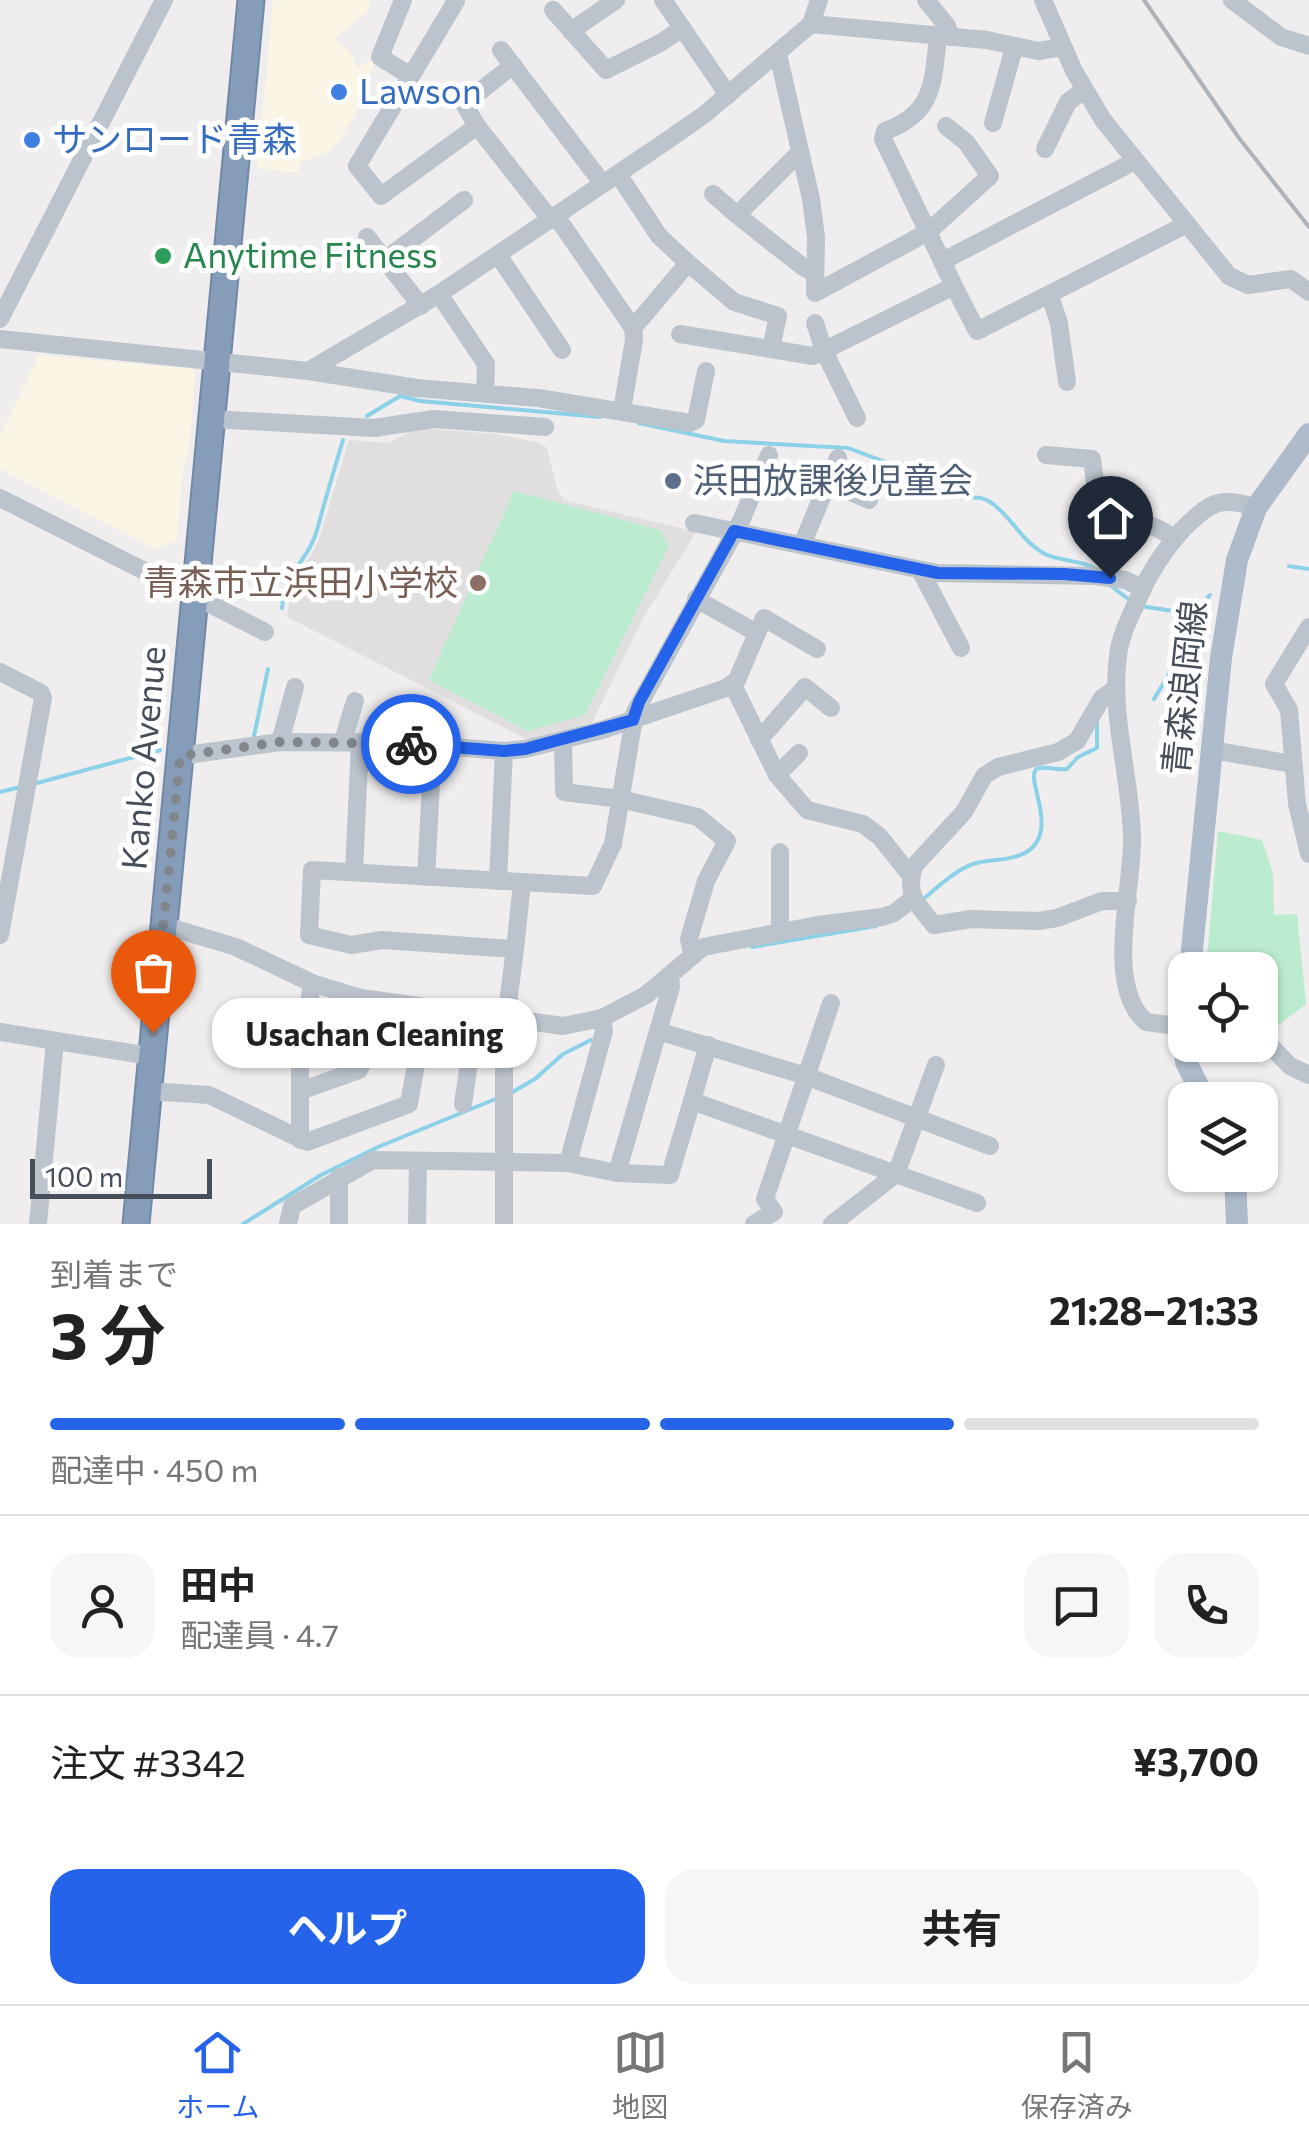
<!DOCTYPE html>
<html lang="ja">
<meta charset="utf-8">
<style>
:root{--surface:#fff;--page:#f6f6f6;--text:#222;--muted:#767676;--line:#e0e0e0;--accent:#2563eb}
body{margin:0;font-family:Commissioner,"Noto Sans JP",sans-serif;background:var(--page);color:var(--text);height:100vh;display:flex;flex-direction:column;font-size:38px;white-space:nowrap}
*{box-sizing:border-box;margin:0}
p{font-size:32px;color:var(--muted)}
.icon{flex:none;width:55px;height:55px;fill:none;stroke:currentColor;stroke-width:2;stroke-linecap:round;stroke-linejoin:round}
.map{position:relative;height:1224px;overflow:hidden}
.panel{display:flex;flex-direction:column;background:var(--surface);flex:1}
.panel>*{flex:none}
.buttons{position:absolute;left:1168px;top:952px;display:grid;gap:20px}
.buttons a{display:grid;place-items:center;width:110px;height:110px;border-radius:20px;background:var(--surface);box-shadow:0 2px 8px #0004;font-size:50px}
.scale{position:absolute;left:30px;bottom:25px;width:182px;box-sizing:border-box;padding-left:10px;border:5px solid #464f59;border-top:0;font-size:28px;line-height:35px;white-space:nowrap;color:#464f59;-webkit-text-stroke:8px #fff;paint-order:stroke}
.pin{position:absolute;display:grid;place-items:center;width:85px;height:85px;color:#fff;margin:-102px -42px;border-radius:50% 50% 50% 0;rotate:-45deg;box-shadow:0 0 10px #0007}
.pin .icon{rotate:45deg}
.courier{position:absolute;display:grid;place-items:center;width:100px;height:100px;margin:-50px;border:8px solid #2563eb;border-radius:50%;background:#fff;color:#222;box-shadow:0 2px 12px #0007}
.bubble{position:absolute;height:70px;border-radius:30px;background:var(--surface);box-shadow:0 2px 8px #0004;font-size:32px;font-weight:700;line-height:70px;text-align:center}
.overview em{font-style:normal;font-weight:700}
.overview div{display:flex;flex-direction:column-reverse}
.overview{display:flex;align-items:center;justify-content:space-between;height:170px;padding:0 50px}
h1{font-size:65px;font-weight:700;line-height:75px}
.bar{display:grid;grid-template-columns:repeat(4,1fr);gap:15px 10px;align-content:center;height:120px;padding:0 50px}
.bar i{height:12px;border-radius:8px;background:var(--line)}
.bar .current{background:var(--accent)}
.bar p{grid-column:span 4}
.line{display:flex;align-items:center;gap:25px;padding:0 50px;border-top:2px solid var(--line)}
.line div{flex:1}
.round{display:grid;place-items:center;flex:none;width:105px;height:105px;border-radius:30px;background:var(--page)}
.primary-button{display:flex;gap:20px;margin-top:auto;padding:20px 50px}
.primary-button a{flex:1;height:115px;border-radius:30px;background:var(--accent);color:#fff;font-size:40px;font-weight:700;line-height:115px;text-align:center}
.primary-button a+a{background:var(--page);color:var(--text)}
.menu{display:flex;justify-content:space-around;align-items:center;height:140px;border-top:2px solid var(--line);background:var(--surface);font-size:28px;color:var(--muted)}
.menu a{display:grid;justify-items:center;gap:5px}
.menu .current{color:var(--accent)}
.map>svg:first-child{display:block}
.commercial{fill:#fbf5e5}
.education{fill:#e0dede}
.green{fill:#bcecd0}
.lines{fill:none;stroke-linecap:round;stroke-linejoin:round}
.stream{stroke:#8bd1e7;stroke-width:4}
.highway-casing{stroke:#7188a6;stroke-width:29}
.minor{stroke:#bbc3cc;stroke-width:18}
.major{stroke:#adbbcb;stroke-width:22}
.highway{stroke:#869dba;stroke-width:25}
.rail{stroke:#afb2b7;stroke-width:4}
.done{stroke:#81868d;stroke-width:10;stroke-dasharray:0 18}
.route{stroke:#2563eb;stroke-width:12}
.shop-dot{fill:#3f7fe0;stroke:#fff;stroke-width:4}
.leisure-dot{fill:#2e9e5b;stroke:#fff;stroke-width:4}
.service-dot{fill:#5c6f8a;stroke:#fff;stroke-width:4}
.education-dot{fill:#8d6e63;stroke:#fff;stroke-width:4}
.labels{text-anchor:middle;stroke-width:10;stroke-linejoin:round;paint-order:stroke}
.shop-label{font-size:35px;fill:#366cbe;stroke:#fff;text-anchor:start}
.leisure-label{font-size:35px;fill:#27864d;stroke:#fff;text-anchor:start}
.service-label{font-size:35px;fill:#4e5e75;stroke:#fff;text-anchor:start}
.education-label{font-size:35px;fill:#785e54;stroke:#fff;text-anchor:end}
.street-label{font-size:35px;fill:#464f59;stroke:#fff}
</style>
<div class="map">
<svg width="1309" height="1224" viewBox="0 0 1309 1224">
<rect width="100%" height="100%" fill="#efeded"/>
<g class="commercial">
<polygon points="273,0 370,0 367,13 335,38 349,50 358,68 370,61 374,63 355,116 342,137 326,153 301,162 298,173 257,168"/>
<polygon points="39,355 192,369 195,375 189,449 184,464 177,540 157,550 0,469 0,435"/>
</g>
<polygon class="education" points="416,428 496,434 540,443 547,448 557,489 564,500 696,532 642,620 592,723 527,739 287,617 293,578 312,554 320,536 349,440 388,443"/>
<g class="green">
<polygon points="514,491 660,530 669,546 585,715 528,731 429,680"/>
<polygon points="1218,831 1262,840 1273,873 1274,915 1297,914 1306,1004 1270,1032 1260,1026 1260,970 1206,970"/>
</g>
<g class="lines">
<g class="stream">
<polyline points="367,416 400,396 420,401 600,417"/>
<path d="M639,423l85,18 124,7 40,15 39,2c8,8 8,19 15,27 11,12 34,-2 51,12 19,14 29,37 50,49 16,9 36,6 51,15"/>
<polyline points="1289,566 1309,569"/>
<polyline points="1111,586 1131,601"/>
<polyline points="1140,606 1193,614 1210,595"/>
<path d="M282,608c3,-38 26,-46 35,-78 8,-30 17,-60 26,-90"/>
<polyline points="1154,699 1176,663 1187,616"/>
<polyline points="254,736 268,669"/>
<polyline points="37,783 160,750"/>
<polyline points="0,792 20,787"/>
<path d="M922,900c16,-13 32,-29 51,-36 18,-6 44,-2 59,-16 25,-24 -8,-72 5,-79 6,-4 22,2 30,0l11,-12 19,-9v-27"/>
<polyline points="752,947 876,926"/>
<polyline points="511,1093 535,1079 563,1054 591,1040"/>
<polyline points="243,1224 321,1175 378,1147 498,1098"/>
</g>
<g class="highway-casing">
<polyline id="highway" points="136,1224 251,0"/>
</g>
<g class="minor">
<polyline points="403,0 380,57 411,76"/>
<polyline points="454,0 456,1 357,166 381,196 477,126 551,220"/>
<polyline points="663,0 728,95"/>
<polyline points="926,0 947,26 951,37"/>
<polyline points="1043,0 1074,71 1103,120 1229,276 1248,285 1291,279 1309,292"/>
<polyline points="1232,0 1281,37 1309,46"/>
<polyline points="553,10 606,70 662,42 682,28"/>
<polyline points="811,24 987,40 1038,51 1063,47"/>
<polyline points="571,31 616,0"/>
<polyline points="501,50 603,184"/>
<polyline points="778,54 811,199 816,237 815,293 928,232 990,176 966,142 946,126"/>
<polyline points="993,123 1014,48"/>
<polyline points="477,126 464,104 513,65"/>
<polyline points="1045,149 1068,102 1084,90"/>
<polyline points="800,152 737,215 803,267 815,273"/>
<polyline points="618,174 659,236 688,263 734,302 778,316 771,349"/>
<polyline points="713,194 737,215"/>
<polyline points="556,216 633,328 634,340 622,410"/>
<polyline points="367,237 421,306"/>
<polyline points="498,255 562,350"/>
<polyline points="385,260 464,200"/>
<polyline points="943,261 1133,162"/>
<polyline points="954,286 977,331 1185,225"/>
<polyline points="439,294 486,364 485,394"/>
<polyline points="1050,296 1059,323 1067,382"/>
<polyline points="0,319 164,0"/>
<polyline points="815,323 824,351 857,418"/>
<polyline points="633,328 688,263"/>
<path d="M680,334l133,22 141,-70 -71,-147 2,-8c50,-18 48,-50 53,-95"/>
<polyline points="0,339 308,371 417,388 538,398 690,423 696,420 706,371"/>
<polyline points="308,371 439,294 665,142 705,114 811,24 819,0"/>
<polyline points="213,419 374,428 434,419 545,427"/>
<path d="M1046,455l46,4 6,47c23,16 53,13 76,33"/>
<polyline points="828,482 869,500"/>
<polyline points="0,498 265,632"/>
<polyline points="694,523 937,573 1095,576 1125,580 1143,588"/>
<polyline points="802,545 838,458"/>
<polyline points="920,570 961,648"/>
<polyline points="1309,627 1274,684 1289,710 1297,804 1309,854"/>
<polyline points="757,633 764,618 817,649"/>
<polyline points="0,672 41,693 43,698 0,935"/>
<polyline points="733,685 777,775 799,753"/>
<path d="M1116,688l-14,10 -25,43 -19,11 -60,15 -14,9 -20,36 -50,54c-9,29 3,38 20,59l37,-6 67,2 19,-3 45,-17h26"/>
<polyline points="563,740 564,792 620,799 698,817 727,841 706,881 689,939 692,954"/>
<polyline points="759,740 805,687 831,708"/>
<polyline points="343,741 355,701"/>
<polyline points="280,742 295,687"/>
<polyline points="1212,750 1293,764"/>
<polyline points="180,756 280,742 401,743 504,751 525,749 602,730 726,688 737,680 757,633 696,599"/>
<polyline points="777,775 807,810 863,824 880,837 911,876"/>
<polyline points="354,872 360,742"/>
<polyline points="426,877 433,746"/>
<polyline points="498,881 504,751"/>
<polyline points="522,883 515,949 382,940 351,945 309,935 312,870 593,886 613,844 635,712 741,521 769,455"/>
<polyline points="163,925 236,947 312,983 361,998 563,1026 602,1018 646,995 703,947 818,925 882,917 894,913 912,899"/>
<polyline points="780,932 780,852"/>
<polyline points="670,975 671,987 658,1031 806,1076 990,1146"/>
<path d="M1185,1027l-39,-5c-42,-36 -13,-134 -14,-184 -1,-60 -22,-122 -14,-182 2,-20 12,-39 20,-57 11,-26 26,-49 45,-70 26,-26 37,-34 73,-21"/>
<polyline points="0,1032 150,1056"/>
<polyline points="1260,1035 1290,1066 1309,1075"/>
<polyline points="147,1091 209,1095 307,1142 409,1104 426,1008"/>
<polyline points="300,1091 359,1070 364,1059 373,1000"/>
<polyline points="692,1101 708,1045"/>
<polyline points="463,1104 476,1015"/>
<polyline points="300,1140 300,1066 312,983"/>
<polyline points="568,1163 604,1031 602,1018"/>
<polyline points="617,1173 658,1031"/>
<polyline points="38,1224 55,1041"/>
<polyline points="288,1224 292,1206 373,1160 568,1163 617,1173 670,1175 692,1101 977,1203"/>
<polyline points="339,1224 339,1177"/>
<polyline points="417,1224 418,1161"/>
<polyline points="504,1224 504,1034 515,949"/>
<polyline points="754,1224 774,1212 765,1199 831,1003"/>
<polyline points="832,1224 896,1174 936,1065"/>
</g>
<g class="major">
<polyline points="1190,970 1221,658 1237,560 1256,508 1309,434"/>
<polyline points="1185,1028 1186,1062 1205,1100"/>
<polyline points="1235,1175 1237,1224"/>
</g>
<use href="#highway" class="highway"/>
<polyline class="rail" points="1144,0 1239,138 1309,227"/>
</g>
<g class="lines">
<polyline class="done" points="153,1032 180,756 280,742 411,744"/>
<polyline class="route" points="411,744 504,751 525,749 633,720 639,702 734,531 938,573 1064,574 1110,578"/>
</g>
<g class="shop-dot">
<circle cx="339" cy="92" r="10"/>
<circle cx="32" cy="140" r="10"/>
</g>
<circle class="leisure-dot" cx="163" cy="256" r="10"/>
<circle class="service-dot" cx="673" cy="481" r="10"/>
<circle class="education-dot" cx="478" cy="583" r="10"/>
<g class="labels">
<g class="shop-label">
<text x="359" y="104">Lawson</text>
<text x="52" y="152">サンロード青森</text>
</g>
<g class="leisure-label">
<text x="183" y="268">Anytime Fitness</text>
</g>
<g class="service-label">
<text x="693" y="493">浜田放課後児童会</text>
</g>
<g class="education-label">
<text x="458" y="595">青森市立浜田小学校</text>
</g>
<g class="street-label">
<text transform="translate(1185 688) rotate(-84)" y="12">青森浪岡線</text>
<text transform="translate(144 758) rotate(-85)" y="12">Kanko Avenue</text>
</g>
</g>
</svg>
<div class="buttons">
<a><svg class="icon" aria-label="locate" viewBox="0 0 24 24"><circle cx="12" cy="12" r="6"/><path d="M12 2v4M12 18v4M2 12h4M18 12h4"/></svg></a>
<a><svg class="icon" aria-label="layers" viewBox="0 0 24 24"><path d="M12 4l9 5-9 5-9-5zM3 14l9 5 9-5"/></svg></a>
</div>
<div class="scale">100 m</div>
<div class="pin" style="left:153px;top:1032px;background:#ea580c"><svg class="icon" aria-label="bag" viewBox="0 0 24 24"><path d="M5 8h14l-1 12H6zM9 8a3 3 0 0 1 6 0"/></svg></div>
<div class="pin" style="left:1110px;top:578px;background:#1f2937"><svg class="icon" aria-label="home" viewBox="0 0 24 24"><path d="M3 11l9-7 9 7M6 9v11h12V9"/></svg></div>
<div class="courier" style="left:411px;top:744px"><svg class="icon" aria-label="bike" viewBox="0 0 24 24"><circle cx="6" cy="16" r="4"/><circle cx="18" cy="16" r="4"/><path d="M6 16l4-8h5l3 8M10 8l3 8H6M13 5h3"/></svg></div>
<div class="bubble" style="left:212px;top:998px;width:325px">Usachan Cleaning</div>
</div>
<section class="panel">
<div class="overview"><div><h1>3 分</h1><p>到着まで</p></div><em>21:28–21:33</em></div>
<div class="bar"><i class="current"></i><i class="current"></i><i class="current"></i><i></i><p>配達中 · 450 m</p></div>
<div class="line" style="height:180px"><a class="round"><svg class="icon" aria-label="person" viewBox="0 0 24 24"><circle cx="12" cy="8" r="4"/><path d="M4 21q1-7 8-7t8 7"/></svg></a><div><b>田中</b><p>配達員 · 4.7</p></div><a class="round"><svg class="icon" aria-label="chat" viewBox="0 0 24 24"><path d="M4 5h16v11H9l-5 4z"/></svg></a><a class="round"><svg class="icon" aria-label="phone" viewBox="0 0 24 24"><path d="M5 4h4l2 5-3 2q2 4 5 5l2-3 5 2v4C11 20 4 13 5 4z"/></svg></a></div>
<div class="line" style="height:130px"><div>注文 #3342</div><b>¥3,700</b></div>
<div class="primary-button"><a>ヘルプ</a><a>共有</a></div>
</section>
<nav class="menu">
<a class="current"><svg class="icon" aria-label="home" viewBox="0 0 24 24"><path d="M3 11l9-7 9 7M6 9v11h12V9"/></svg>ホーム</a>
<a><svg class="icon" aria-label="map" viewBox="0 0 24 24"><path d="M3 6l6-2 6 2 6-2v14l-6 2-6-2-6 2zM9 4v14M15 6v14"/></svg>地図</a>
<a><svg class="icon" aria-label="saved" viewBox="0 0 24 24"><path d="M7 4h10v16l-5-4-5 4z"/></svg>保存済み</a>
</nav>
